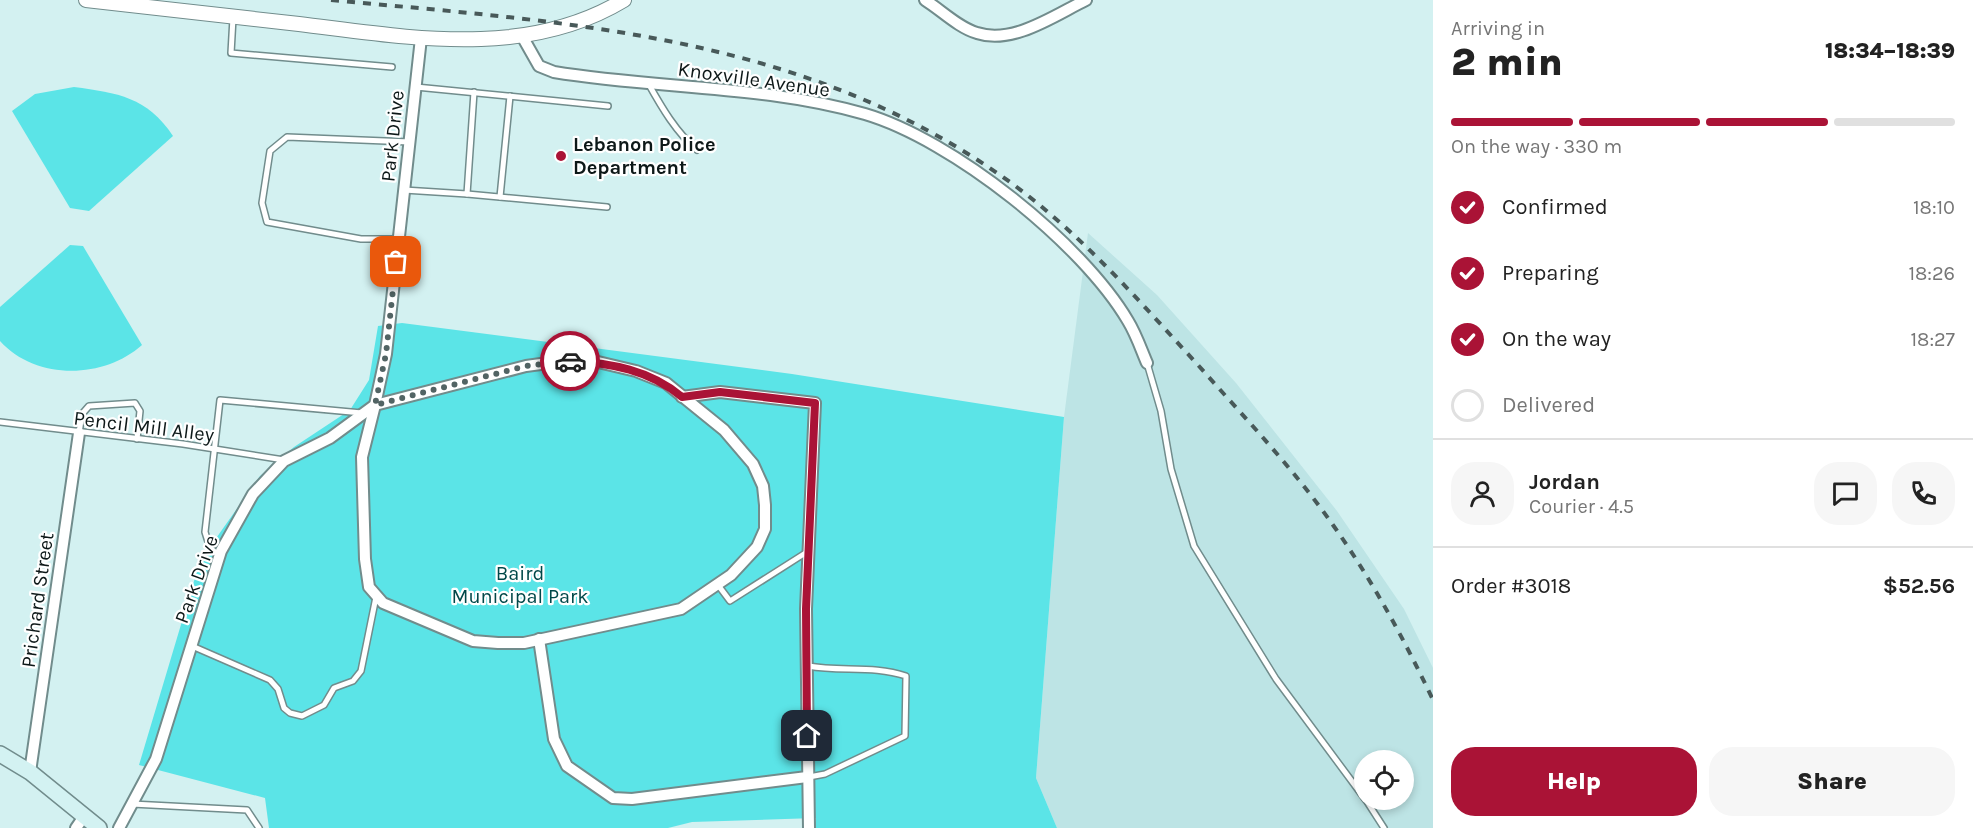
<!DOCTYPE html>
<meta charset="utf-8">
<style>
:root{--surface:#fff;--page:#f6f6f6;--text:#222;--muted:#767676;--line:#e0e0e0;--accent:#aa1336}
body{margin:0;font-family:Karla,sans-serif;background:var(--page);color:var(--text);height:100vh;display:flex;flex-direction:column;font-size:22px;white-space:nowrap}
*{box-sizing:border-box;margin:0}
p{font-size:20px;color:var(--muted)}
.icon{flex:none;width:33px;height:33px;fill:none;stroke:currentColor;stroke-width:2;stroke-linecap:round;stroke-linejoin:round}
.map{position:relative;flex:1;overflow:hidden}
.sheet{display:flex;flex-direction:column;background:var(--surface);width:540px}
.sheet>*{flex:none}
.buttons{position:absolute;left:1354px;top:750px;display:grid;gap:12px}
.buttons a{display:grid;place-items:center;width:60px;height:60px;border-radius:50%;background:var(--surface);box-shadow:0 3px 9px #0003;font-size:30px}
.pin{position:absolute;display:grid;place-items:center;width:51px;height:51px;color:#fff;margin:-26px;border-radius:12px;box-shadow:0 3px 9px #0006}
.courier{position:absolute;display:grid;place-items:center;width:60px;height:60px;margin:-30px;border:4px solid #aa1336;border-radius:50%;background:#fff;color:#222;box-shadow:0 2px 8px #0007}
.overview em{font-style:normal;font-weight:800}
.overview div{display:flex;flex-direction:column-reverse}
.overview{display:flex;align-items:center;justify-content:space-between;height:102px;padding:0 18px}
h1{font-size:39px;font-weight:800;line-height:45px}
.bar{display:grid;grid-template-columns:repeat(4,1fr);gap:9px 6px;align-content:center;height:72px;padding:0 18px}
.bar i{height:8px;border-radius:4px;background:var(--line)}
.bar .current{background:var(--accent)}
.bar p{grid-column:span 4}
.line{display:flex;align-items:center;gap:15px;padding:0 18px;border-top:2px solid var(--line)}
.line div{flex:1}
.round{display:grid;place-items:center;flex:none;width:63px;height:63px;border-radius:24px;background:var(--page)}
ol{padding:0 18px;list-style:none}
li{display:flex;align-items:center;gap:18px;height:66px}
li p{margin-inline-start:auto}
li .icon{padding:6px;border-radius:50%;background:var(--accent);color:#fff;stroke-width:4}
li:last-child{color:var(--muted)}
li i{width:33px;height:33px;border:3px solid var(--line);border-radius:50%}
.button{display:flex;gap:12px;margin-top:auto;padding:12px 18px}
.button a{flex:1;height:69px;border-radius:24px;background:var(--accent);color:#fff;font-size:24px;font-weight:800;line-height:69px;text-align:center}
.button a+a{background:var(--page);color:var(--text)}
main{display:flex;flex:1;min-height:0}
.map>svg:first-child{display:block}
.built{fill:#bde4e5;fill-rule:evenodd}
.green{fill:#5be4e7}
.lines{fill:none;stroke-linecap:round;stroke-linejoin:round}
.service-casing{stroke:#718c8c;stroke-width:8}
.minor-casing{stroke:#718c8c;stroke-width:14}
.tertiary-casing{stroke:#718c8c;stroke-width:16}
.secondary-casing{stroke:#718c8c;stroke-width:18}
.service{stroke:#fff;stroke-width:5}
.minor{stroke:#fff;stroke-width:10}
.tertiary{stroke:#fff;stroke-width:14}
.secondary{stroke:#d3f2f2;stroke-width:15}
.rail{stroke:#485959;stroke-width:4;stroke-dasharray:8 8;stroke-linecap:butt}
.done{stroke:#526464;stroke-width:6;stroke-dasharray:0 10.8}
.route{stroke:#aa1336;stroke-width:8}
.poi-dot{fill:#aa1336;stroke:#fff;stroke-width:2}
.labels{text-anchor:middle;stroke-width:4.5;stroke-linejoin:round;paint-order:stroke}
.street-label{font-size:20px;fill:#0d1818;stroke:#fff}
.poi-label{font-size:20px;font-weight:bold;fill:#0d1818;stroke:#fff;text-anchor:start}
.park-label{font-size:20px;fill:#004849;stroke:#fff}
</style>
<main>
<div class="map">
<svg width="1433" height="828" viewBox="0 0 1433 828">
<rect width="100%" height="100%" fill="#d3f1f1"/>
<path class="built" d="M1088,233l69,62 79,88 101,128 67,98 29,59v160h-376l-21,-50 28,-361zM1365,760h39v40h-39z"/>
<g class="green">
<path d="M74,87c44,6 73,10 99,49l-84,75 -19,-3 -58,-97 23,-17z"/>
<path d="M70,245l13,1 59,99c-38,34 -106,36 -142,-4v-34z"/>
<polygon points="402,323 792,374 1064,417 1036,778 1057,828 814,828 816,818 692,822 668,828 269,828 265,798 139,765 200,561 260,476 294,447 350,410 369,380 378,326"/>
</g>
<g class="lines">
<g class="service-casing">
<g id="service">
<polyline points="233,18 231,53 392,67"/>
<path d="M648,83c14,25 28,49 49,67"/>
<polyline points="416,87 608,106"/>
<polyline points="404,190 467,194 474,92"/>
<polyline points="467,194 607,207"/>
<polyline points="500,197 510,96"/>
<polyline points="399,239 361,239 267,222 262,203 270,151 287,137 410,142"/>
<polyline points="1147,363 1161,411 1171,469 1194,546 1276,679 1365,799"/>
<polyline points="0,422 183,444 284,460"/>
<polyline points="79,433 82,414 89,406 135,403 140,411 137,439"/>
<polyline points="220,556 210,548 205,532 220,400 362,413"/>
<polyline points="718,585 730,601 807,552"/>
<polyline points="192,646 270,680 278,689 284,708 290,713 302,716 324,705 334,688 353,681 361,671 376,597"/>
<path d="M808,666c33,6 65,-1 98,10l-1,60 -80,38 -16,3"/>
<polyline points="1366,800 1384,828"/>
<polyline points="132,804 247,810 259,828"/>
</g>
</g>
<g class="minor-casing">
<g id="minor">
<path d="M925,0c16,10 34,28 52,33 36,12 78,-18 109,-33"/>
<path d="M522,36l17,30 15,6c103,17 210,13 311,42 88,26 217,129 263,207 8,13 13,28 19,42"/>
<polygon points="563,361 598,362 636,371 666,383 724,430 753,464 763,486 765,505 765,529 757,547 731,575 681,609 524,643 498,643 473,641 383,603 369,587 365,559 362,457 375,405 526,366"/>
<polyline points="682,397 720,392 815,403 806,609 809,828"/>
<polyline points="539,639 554,739 567,766 613,798 632,799 807,777"/>
<polyline points="30,772 79,433"/>
<polyline points="76,828 85,815"/>
<polyline points="119,828 156,759 221,551 253,494 284,461 330,438 375,405 386,354 421,38"/>
</g>
</g>
<g class="tertiary-casing">
<path id="tertiary" d="M86,0c71,8 142,16 213,24 108,13 226,36 325,-24"/>
</g>
<g class="secondary-casing">
<polyline id="secondary" points="0,754 30,772 99,828"/>
</g>
<use href="#service" class="service"/>
<use href="#minor" class="minor"/>
<use href="#tertiary" class="tertiary"/>
<use href="#secondary" class="secondary"/>
<path class="rail" d="M331,0c244,23 478,35 683,185 70,52 126,117 184,180 46,52 95,103 135,160 39,55 71,114 100,175"/>
</g>
<g class="lines">
<polyline class="done" points="396,262 386,354 375,405 526,366 570,361"/>
<path class="route" d="M570,361c41,2 80,9 112,36l38,-5 95,11 -9,206 1,127"/>
</g>
<circle class="poi-dot" cx="561" cy="156" r="6"/>
<g class="labels">
<g class="street-label">
<text transform="translate(754 79) rotate(8)" y="7">Knoxville Avenue</text>
<text transform="translate(392 136) rotate(-84)" y="7">Park Drive</text>
<text transform="translate(144 426) rotate(7)" y="7">Pencil Mill Alley</text>
<text transform="translate(196 579) rotate(-70)" y="7">Park Drive</text>
<text transform="translate(37 600) rotate(-82)" y="7">Prichard Street</text>
</g>
<g class="poi-label">
<text x="573" y="151">Lebanon Police<tspan x="573" dy="23">Department</tspan></text>
</g>
<g class="park-label">
<text x="520" y="580">Baird<tspan x="520" dy="23">Municipal Park</tspan></text>
</g>
</g>
</svg>
<div class="buttons">
<a><svg class="icon" aria-label="locate" viewBox="0 0 24 24"><circle cx="12" cy="12" r="6"/><path d="M12 2v4M12 18v4M2 12h4M18 12h4"/></svg></a>
</div>
<div class="pin" style="left:396px;top:262px;background:#ea580c"><svg class="icon" aria-label="bag" viewBox="0 0 24 24"><path d="M5 8h14l-1 12H6zM9 8a3 3 0 0 1 6 0"/></svg></div>
<div class="pin" style="left:807px;top:736px;background:#1f2937"><svg class="icon" aria-label="home" viewBox="0 0 24 24"><path d="M3 11l9-7 9 7M6 9v11h12V9"/></svg></div>
<div class="courier" style="left:570px;top:361px"><svg class="icon" aria-label="car" viewBox="0 0 24 24"><path d="M5 17H2v-5l4-1 3-4h7l3 4 3 1v5h-3M9 17h6M6 11h13"/><circle cx="7" cy="17" r="2"/><circle cx="17" cy="17" r="2"/></svg></div>
</div>
<section class="sheet">
<div class="overview"><div><h1>2 min</h1><p>Arriving in</p></div><em>18:34–18:39</em></div>
<div class="bar"><i class="current"></i><i class="current"></i><i class="current"></i><i></i><p>On the way · 330 m</p></div>
<ol>
<li><svg class="icon" aria-label="check" viewBox="0 0 24 24"><path d="M5 12l5 5 9-10"/></svg>Confirmed<p>18:10</p></li>
<li><svg class="icon" aria-label="check" viewBox="0 0 24 24"><path d="M5 12l5 5 9-10"/></svg>Preparing<p>18:26</p></li>
<li><svg class="icon" aria-label="check" viewBox="0 0 24 24"><path d="M5 12l5 5 9-10"/></svg>On the way<p>18:27</p></li>
<li><i></i>Delivered</li>
</ol>
<div class="line" style="height:108px"><a class="round"><svg class="icon" aria-label="person" viewBox="0 0 24 24"><circle cx="12" cy="8" r="4"/><path d="M4 21q1-7 8-7t8 7"/></svg></a><div><b>Jordan</b><p>Courier · 4.5</p></div><a class="round"><svg class="icon" aria-label="chat" viewBox="0 0 24 24"><path d="M4 5h16v11H9l-5 4z"/></svg></a><a class="round"><svg class="icon" aria-label="phone" viewBox="0 0 24 24"><path d="M5 4h4l2 5-3 2q2 4 5 5l2-3 5 2v4C11 20 4 13 5 4z"/></svg></a></div>
<div class="line" style="height:78px"><div>Order #3018</div><b>$52.56</b></div>
<div class="button"><a>Help</a><a>Share</a></div>
</section>
</main>
